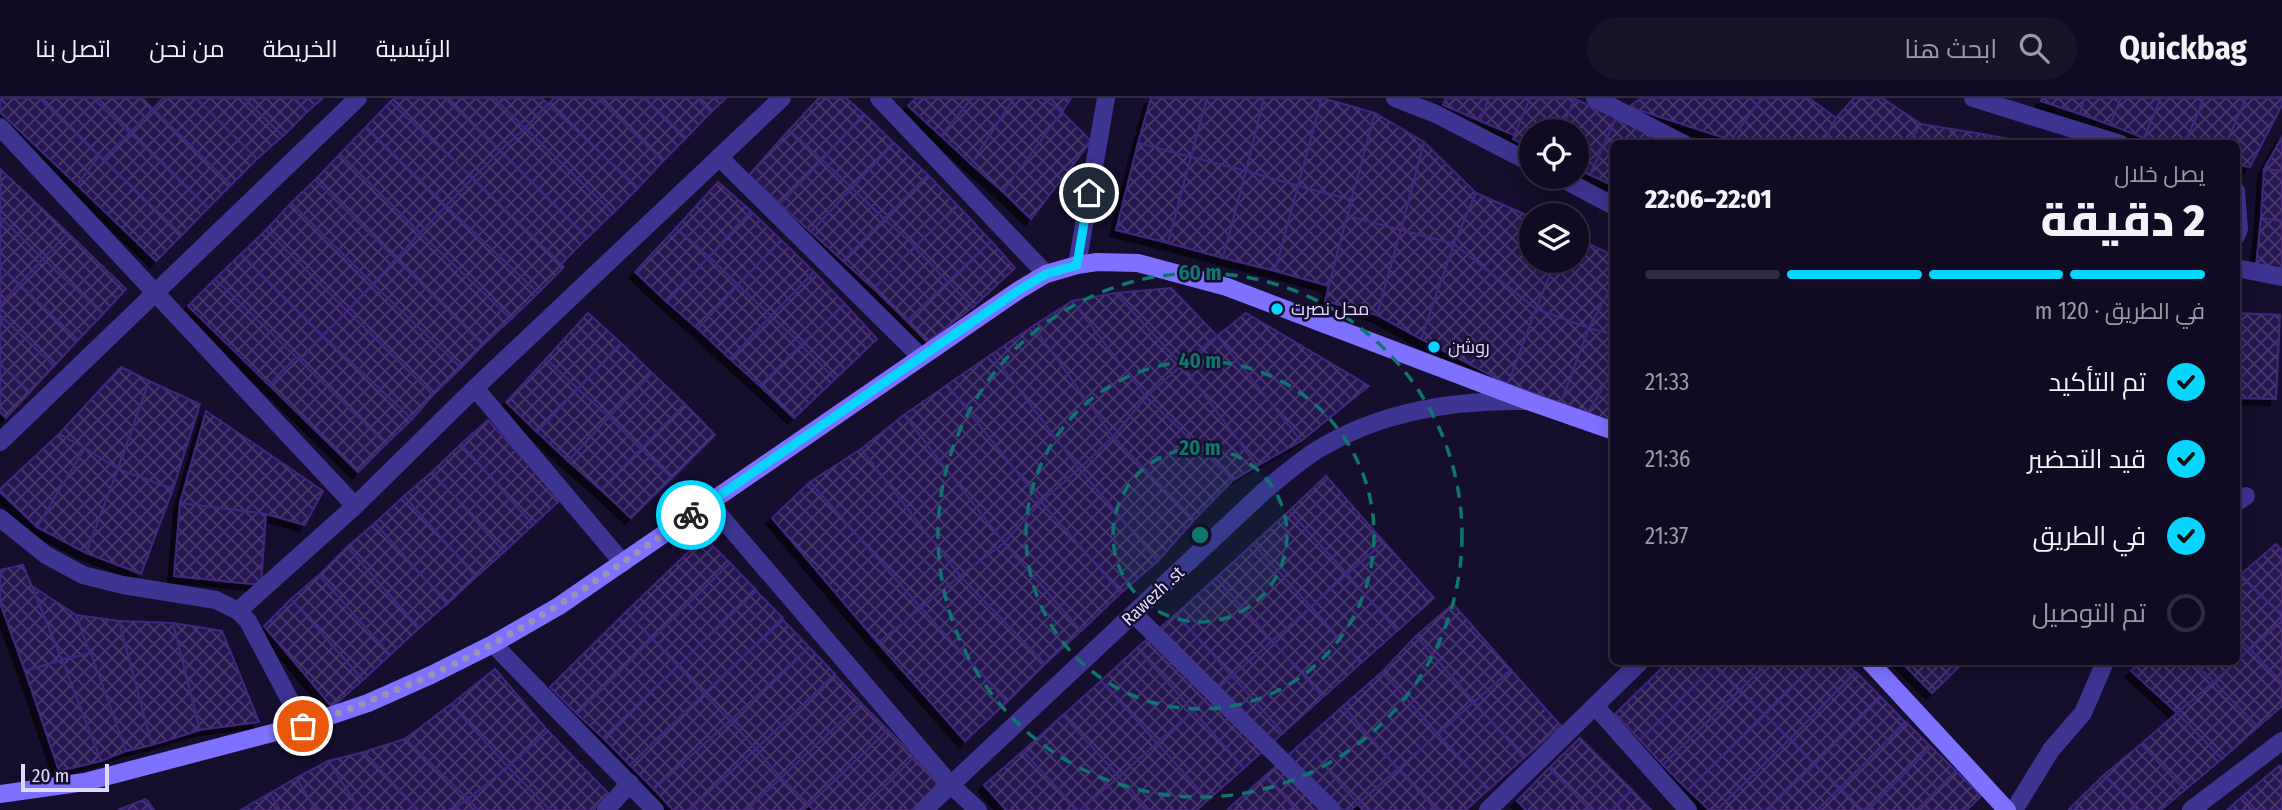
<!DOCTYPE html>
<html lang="ar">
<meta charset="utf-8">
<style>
:root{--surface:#100a22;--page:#19132a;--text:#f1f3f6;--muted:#9c9aa5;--line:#302b40;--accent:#06d5ff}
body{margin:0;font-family:"Fira Sans Condensed",Cairo,sans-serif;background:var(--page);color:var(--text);direction:rtl;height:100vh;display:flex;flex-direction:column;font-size:26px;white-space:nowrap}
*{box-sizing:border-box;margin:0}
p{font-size:23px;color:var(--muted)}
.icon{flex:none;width:38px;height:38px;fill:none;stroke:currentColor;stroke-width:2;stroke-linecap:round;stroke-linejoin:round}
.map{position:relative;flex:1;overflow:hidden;direction:ltr}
.side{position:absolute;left:1610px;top:42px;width:630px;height:525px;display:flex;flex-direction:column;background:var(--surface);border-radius:10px;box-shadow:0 4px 18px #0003,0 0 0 2px var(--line);direction:rtl}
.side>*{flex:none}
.tools{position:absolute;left:1519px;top:21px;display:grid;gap:14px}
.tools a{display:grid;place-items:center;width:70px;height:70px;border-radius:50%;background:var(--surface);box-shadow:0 4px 18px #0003,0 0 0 2px var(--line);font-size:35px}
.scale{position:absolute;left:21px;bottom:18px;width:88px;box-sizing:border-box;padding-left:7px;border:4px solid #e1daff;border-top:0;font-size:19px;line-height:24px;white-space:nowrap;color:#e1daff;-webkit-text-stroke:5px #150e2d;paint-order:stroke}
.pin{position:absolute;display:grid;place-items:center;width:60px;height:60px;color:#fff;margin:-30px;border:4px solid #fff;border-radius:50%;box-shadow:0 2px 7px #0007}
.courier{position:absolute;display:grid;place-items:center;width:70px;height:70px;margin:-35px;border:5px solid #06d5ff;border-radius:50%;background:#fff;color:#222;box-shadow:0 2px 9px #0007}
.headline em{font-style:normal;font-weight:800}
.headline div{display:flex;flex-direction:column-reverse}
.headline{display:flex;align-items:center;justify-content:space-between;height:119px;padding:0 35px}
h1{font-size:46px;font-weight:800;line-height:52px}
.bar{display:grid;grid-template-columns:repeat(4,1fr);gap:10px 7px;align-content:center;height:84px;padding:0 35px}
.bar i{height:9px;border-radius:5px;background:var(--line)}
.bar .on{background:var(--accent)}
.bar p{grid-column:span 4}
ol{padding:0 35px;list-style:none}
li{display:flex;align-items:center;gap:21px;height:77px}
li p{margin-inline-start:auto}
li .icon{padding:7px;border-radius:50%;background:var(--accent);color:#111;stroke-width:4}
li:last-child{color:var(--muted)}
li i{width:38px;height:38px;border:4px solid var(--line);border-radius:50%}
header{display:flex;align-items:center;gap:42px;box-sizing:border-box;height:98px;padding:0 35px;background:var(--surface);border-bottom:2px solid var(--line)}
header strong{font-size:33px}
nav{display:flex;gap:38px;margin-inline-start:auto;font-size:24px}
.search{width:490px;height:63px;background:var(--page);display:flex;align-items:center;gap:18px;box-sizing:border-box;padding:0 24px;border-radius:38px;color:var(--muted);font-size:26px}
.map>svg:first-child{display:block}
.building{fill:url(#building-cross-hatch);stroke:#3f287e;stroke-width:2;filter:url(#shadow)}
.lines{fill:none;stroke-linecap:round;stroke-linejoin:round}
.street{stroke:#3e3491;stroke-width:18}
.secondary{stroke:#7e71ff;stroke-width:18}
.done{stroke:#9a93b6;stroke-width:7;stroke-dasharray:0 12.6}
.route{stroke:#06d5ff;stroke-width:9}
.ring{fill:none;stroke:#0f766e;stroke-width:3.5;stroke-dasharray:12 9}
.poi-dot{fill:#06d5ff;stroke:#150e2d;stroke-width:2.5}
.labels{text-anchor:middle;stroke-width:5;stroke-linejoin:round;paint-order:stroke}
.poi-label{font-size:18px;fill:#e1daff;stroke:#150e2d;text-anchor:start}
.street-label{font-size:18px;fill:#e1daff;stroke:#150e2d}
.centre{fill:#0f766e;stroke:#150e2d;stroke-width:3.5}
.ring-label{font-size:21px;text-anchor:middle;font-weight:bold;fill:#0f766e;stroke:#150e2d;stroke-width:5;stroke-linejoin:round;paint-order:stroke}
</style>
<header>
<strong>Quickbag</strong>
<div class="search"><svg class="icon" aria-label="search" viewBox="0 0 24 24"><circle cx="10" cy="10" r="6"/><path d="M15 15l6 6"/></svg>ابحث هنا</div>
<nav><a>الرئيسية</a><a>الخريطة</a><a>من نحن</a><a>اتصل بنا</a></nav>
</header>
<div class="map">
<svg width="2282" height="712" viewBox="0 0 2282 712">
<defs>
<pattern id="building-cross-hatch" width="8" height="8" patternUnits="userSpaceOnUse" patternTransform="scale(1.75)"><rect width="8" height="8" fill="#271850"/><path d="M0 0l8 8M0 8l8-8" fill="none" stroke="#46396a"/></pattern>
<filter id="shadow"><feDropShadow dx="-6" dy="6" stdDeviation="0" flood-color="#0009"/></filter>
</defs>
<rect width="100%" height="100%" fill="#150e2d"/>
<g class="building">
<polygon points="0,0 39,0 99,58 77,87 0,14"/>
<polygon points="39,0 93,0 130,35 103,61"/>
<polygon points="93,0 142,0 153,11 130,35"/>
<polygon points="163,0 196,0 257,61 231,87 153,11"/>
<polygon points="196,0 244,0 283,38 257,61"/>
<polygon points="244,0 293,0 307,14 283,38"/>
<polygon points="293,0 323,0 307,14"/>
<polygon points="394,0 445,0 500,53 473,80 390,4"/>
<polygon points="445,0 494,0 525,30 500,53"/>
<polygon points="494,0 542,0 548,6 525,30"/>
<polygon points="554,0 598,0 663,63 638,90 548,6"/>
<polygon points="598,0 645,0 686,40 663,63"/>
<polygon points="645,0 697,0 711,14 686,40"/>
<polygon points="697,0 726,0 711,14"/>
<polygon points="819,0 846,0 864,16 822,62 789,32"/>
<polygon points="916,0 972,0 941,38 908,8"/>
<polygon points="972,0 1014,0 971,66 941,38"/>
<polygon points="1014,0 1043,0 1062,14 1003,94 971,66"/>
<polygon points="1043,0 1071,0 1062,14"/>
<polygon points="1151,0 1207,0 1191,59 1138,45"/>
<polygon points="1207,0 1264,0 1246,73 1191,59"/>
<polygon points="1264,0 1322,0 1298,88 1246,73"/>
<polygon points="1322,0 1375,15 1352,102 1298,88"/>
<polygon points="1446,0 1489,0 1480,23 1443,7"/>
<polygon points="1489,0 1531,0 1516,38 1480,23"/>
<polygon points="1530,0 1575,1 1560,33 1531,33 1531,49 1513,41"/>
<polygon points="1641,0 1762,0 1731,42 1629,9"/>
<polygon points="1762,0 1809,0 1836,20 1822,46 1736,46 1731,42"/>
<polygon points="1854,0 1882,0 1921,26 1908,46 1823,46 1836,20"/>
<polygon points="2042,0 2085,0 2080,16 2041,3"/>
<polygon points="2085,0 2121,0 2110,27 2080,16"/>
<polygon points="2121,0 2161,0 2144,40 2110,27"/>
<polygon points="2161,0 2204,0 2185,46 2163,46 2144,40"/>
<polygon points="2204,0 2246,0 2226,46 2185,46"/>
<polygon points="2246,0 2282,0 2282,7 2250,69 2236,67 2236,46 2226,46"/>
<polygon points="1575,1 1616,20 1590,77 1577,71 1577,33 1560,33"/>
<polygon points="390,4 473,80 446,108 366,29"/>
<polygon points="548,6 638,90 613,115 525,30"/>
<polygon points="153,11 231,87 208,110 130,35"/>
<polygon points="1062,14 1091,43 1031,121 1003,94"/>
<polygon points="1375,15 1424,44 1401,132 1347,118"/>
<polygon points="864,16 894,45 852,90 822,62"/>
<polygon points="1616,20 1651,36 1646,46 1614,46 1614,88 1590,77"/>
<polygon points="1921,26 1988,37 1983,46 1908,46"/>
<polygon points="366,29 446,108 420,135 340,56"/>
<polygon points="525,30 613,115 587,140 500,53"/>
<polygon points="789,32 822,62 780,106 749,77"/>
<polygon points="130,35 208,110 182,137 103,61"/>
<polygon points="1988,37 2036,46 1983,46"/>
<polygon points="2282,39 2282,73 2264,71"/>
<polygon points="1424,44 1476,95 1454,146 1401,132"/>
<polygon points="894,45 928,77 884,121 852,90"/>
<polygon points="1138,45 1191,59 1168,145 1116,132"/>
<polygon points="500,53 587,140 560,167 473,80"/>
<polygon points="340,56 420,135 396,161 315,82"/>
<polygon points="99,58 182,137 156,163 77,87"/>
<polygon points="1191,59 1246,73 1223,160 1168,145"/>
<polygon points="822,62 852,90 811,134 780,106"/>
<polygon points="2264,71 2282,73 2282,123 2261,120"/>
<polygon points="1,72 68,135 43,161 0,119"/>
<polygon points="1246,73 1298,88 1275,173 1223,160"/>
<polygon points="928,77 958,108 916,149 884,121"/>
<polygon points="473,80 564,169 538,195 446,108"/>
<polygon points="315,82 396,161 373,186 291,105"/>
<polygon points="718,84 751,113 709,159 676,130"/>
<polygon points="1298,88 1352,102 1329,188 1275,173"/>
<polygon points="852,90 884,121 843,163 811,134"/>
<polygon points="1476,95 1531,119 1531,163 1556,163 1536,211 1454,146"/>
<polygon points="291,105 373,186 347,213 266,132"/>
<polygon points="446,108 538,195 511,221 420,135"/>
<polygon points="958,108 991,143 948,184 914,149"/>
<polygon points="751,113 781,142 738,187 709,159"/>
<polygon points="1347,118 1401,132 1377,217 1325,203"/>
<polygon points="0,119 43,161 19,186 0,168"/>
<polygon points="2261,120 2282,123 2282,171 2256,168"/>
<polygon points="884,121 916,149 874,191 843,163"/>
<polygon points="676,130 709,159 667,204 635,174"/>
<polygon points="266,132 347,213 323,238 241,156"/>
<polygon points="1401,132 1454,146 1421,241 1377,217"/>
<polygon points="68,135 126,191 103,216 43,161"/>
<polygon points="420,135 511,221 483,247 396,161"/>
<polygon points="1577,140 1614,158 1614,184 1589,230 1536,211 1556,163 1577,163"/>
<polygon points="781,142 814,174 771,218 738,187"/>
<polygon points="991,143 1015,170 973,209 948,184"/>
<polygon points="1454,146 1536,211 1508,286 1421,241"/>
<polygon points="914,149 948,184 907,223 874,191"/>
<polygon points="241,156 323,238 299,263 215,181"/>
<polygon points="709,159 738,187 698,231 667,204"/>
<polygon points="43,161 103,216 78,242 19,186"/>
<polygon points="396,161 483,247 461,270 373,186"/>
<polygon points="0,168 19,186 0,207"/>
<polygon points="814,174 845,206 802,247 771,218"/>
<polygon points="215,181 296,259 269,287 188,208"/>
<polygon points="948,184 973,209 927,244 907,223"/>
<polygon points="1614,184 1614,237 1589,230"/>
<polygon points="19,186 78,242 54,268 0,217 0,207"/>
<polygon points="373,186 461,270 433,297 347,213"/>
<polygon points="738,187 771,218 730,261 698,231"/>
<polygon points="1171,190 1217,238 1182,267 1115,195"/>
<polygon points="1115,195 1182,267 1146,299 1072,203"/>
<polygon points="1072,203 1146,299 1113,339 1033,228"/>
<polygon points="845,206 877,241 835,281 801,247"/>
<polygon points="1536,211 1589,230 1561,305 1508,286"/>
<polygon points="347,213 433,297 412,321 323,238"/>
<polygon points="588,215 621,245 578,291 546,261"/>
<polygon points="1246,215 1369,288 1301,343 1217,238"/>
<polygon points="2236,215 2280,217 2276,301 2236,300"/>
<polygon points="0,217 54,268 30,294 0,266"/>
<polygon points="771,218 802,247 760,288 730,261"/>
<polygon points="1033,228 1113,339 1079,371 992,256"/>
<polygon points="1589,230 1614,237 1614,270 1588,315 1561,305"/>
<polygon points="323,238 412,321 386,346 299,263"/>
<polygon points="1217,238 1301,343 1257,368 1182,267"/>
<polygon points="621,245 652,275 609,319 578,291"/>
<polygon points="801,247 835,281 794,320 760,288"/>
<polygon points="992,256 1079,371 1041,404 947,287"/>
<polygon points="296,259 386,346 358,374 269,287"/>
<polygon points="546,261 578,291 537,334 506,304"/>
<polygon points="0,266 30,294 6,320 0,314"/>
<polygon points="1182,267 1257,368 1233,382 1146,299"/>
<polygon points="121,269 149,283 118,371 59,336"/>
<polygon points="1614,270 1614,321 1611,325 1588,315"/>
<polygon points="652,275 685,306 641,351 609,319"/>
<polygon points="149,283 200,306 173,391 118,371"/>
<polygon points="947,287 1041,404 1004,445 904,317"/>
<polygon points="578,291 609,319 568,363 537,334"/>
<polygon points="1146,299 1233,382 1194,422 1113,339"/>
<polygon points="685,306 715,337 672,380 641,351"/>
<polygon points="206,313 323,393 305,427 266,416 180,405"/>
<polygon points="904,317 1004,445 960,478 861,351"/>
<polygon points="609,319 641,351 601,392 568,363"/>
<polygon points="488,322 560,402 533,427 461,346"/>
<polygon points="59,336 85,350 37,429 0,394 0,391"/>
<polygon points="1113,339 1194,422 1158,463 1079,371"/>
<polygon points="461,346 533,427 504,454 432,374"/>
<polygon points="85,350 118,371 86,455 37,429"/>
<polygon points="641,351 672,380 631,420 601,392"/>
<polygon points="861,351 960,478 921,510 810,384"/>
<polygon points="118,371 173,391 141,476 86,455"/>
<polygon points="1079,371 1158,463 1121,495 1041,404"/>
<polygon points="432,374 504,454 476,479 404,398"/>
<polygon points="1326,378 1384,444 1347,476 1289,413"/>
<polygon points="810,384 921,510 878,545 772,420"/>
<polygon points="404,398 476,479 447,506 375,425"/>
<polygon points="1041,404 1121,495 1081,533 1004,445"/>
<polygon points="180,405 266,416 261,487 174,478"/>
<polygon points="1289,413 1347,476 1311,509 1253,446"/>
<polygon points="375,425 447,506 419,530 347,449"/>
<polygon points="704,439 730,465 652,541 626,514"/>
<polygon points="1384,444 1434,500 1397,533 1347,476"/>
<polygon points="1004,445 1081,533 1045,566 960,478"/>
<polygon points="1253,446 1311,509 1272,543 1216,480"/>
<polygon points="2276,446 2282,452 2282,516 2239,478"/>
<polygon points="347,449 419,530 390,557 319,477"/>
<polygon points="730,465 757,493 678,568 652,541"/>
<polygon points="23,467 62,562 25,573 0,505 0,472"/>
<polygon points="1347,476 1397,533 1361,565 1311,509"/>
<polygon points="319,477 390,557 363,582 291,501"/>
<polygon points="960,478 1045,566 1007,604 921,510"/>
<polygon points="2239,478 2282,516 2282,523 2250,551 2236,539 2236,479"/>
<polygon points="1216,480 1272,543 1232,578 1176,516"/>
<polygon points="32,488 76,517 91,555 62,562"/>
<polygon points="756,493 783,520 704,596 678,568"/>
<polygon points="291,501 363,582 332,609 264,528"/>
<polygon points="1453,506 1511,572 1474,604 1416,538"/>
<polygon points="1311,509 1361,565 1323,599 1272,543"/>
<polygon points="921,510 1007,604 965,643 878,545"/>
<polygon points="626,514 652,541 577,616 550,589"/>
<polygon points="1176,516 1232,578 1193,613 1137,550"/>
<polygon points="76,517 119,523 152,647 126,653"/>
<polygon points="783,522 809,549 730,623 704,596"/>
<polygon points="119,523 173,525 200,632 152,647"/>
<polygon points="2282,523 2282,585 2250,551"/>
<polygon points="173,525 222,533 259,624 200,632"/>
<polygon points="1416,538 1474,604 1438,636 1382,574"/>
<polygon points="2236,539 2250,551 2236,563"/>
<polygon points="652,541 678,568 603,640 577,616"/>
<polygon points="1272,543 1323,599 1283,635 1232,578"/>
<polygon points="809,549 835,576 756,651 730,623"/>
<polygon points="1137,550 1193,613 1157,645 1101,583"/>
<polygon points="2250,551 2282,585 2282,608 2258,629 2214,584"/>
<polygon points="91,555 126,653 101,663 62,562"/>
<polygon points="62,562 101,663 59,673 25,573"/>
<polygon points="1668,564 1710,564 1714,568 1640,642 1615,616"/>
<polygon points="1719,564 1768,564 1739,593 1714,568"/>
<polygon points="1768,564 1817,564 1765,617 1739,593"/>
<polygon points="1817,564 1845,564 1855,574 1790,641 1765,617"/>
<polygon points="1901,564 1964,564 1932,595"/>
<polygon points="2141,564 2192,564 2214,584 2177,615 2131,573"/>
<polygon points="2192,564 2236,564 2214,584"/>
<polygon points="678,568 704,596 630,667 603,640"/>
<polygon points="1714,568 1739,593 1663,667 1640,642"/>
<polygon points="495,571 548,633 508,669 451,606"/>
<polygon points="1511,572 1561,628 1524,660 1474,604"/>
<polygon points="1382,574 1438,636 1398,671 1343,608"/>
<polygon points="1856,574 1881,599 1815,666 1790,641"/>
<polygon points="835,577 861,605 781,680 756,651"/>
<polygon points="1232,578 1283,635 1244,670 1193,613"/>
<polygon points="1101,583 1157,645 1119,679 1063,617"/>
<polygon points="2214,584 2258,629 2222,661 2177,615"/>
<polygon points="1739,593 1765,617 1688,692 1663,667"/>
<polygon points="704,596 730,623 654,691 630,667"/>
<polygon points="1881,599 1905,624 1840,690 1815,666"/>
<polygon points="1474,604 1524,660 1488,692 1438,636"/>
<polygon points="861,605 888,632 809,707 781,680"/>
<polygon points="451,606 508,669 468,701 405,641"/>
<polygon points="1343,608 1398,671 1358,706 1303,644"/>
<polygon points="1193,613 1244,670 1208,702 1157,645"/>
<polygon points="2177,615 2222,661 2185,692 2141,646"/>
<polygon points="1063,617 1119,679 1080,712 1077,712 1023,653"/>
<polygon points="1765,617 1790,641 1717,712 1709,712 1688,692"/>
<polygon points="730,623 756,651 689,712 673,712 654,691"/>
<polygon points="1906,624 1931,649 1868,712 1862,712 1840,690"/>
<polygon points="888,632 916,660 862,712 813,712 809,707"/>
<polygon points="548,633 609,696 594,712 550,712 508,669"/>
<polygon points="1438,636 1488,692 1466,712 1436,712 1398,671"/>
<polygon points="1580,640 1632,692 1612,712 1590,712 1549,670"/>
<polygon points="405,641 468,701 452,712 418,712 364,654"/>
<polygon points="1790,641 1815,666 1767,712 1717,712"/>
<polygon points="1303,644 1358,706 1351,712 1296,712 1265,678"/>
<polygon points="1157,645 1208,702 1197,712 1149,712 1119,679"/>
<polygon points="2141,646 2185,692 2161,712 2138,712 2104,677"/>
<polygon points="1931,649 1956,673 1917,712 1868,712"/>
<polygon points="756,651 781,680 747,712 689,712"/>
<polygon points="1023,653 1077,712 1006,712 984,687"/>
<polygon points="364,654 418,712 360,712 328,663"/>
<polygon points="914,659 941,688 914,712 861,712"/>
<polygon points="328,663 360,712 316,712 296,680"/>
<polygon points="1815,666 1840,690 1817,712 1767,712"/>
<polygon points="2280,667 2282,669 2282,712 2256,712 2243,698"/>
<polygon points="508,669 550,712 478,712 468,701"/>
<polygon points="1549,670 1590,712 1526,712 1517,703"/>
<polygon points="1398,671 1436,712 1363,712 1358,706"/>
<polygon points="1956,673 1981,698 1967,712 1917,712"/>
<polygon points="2104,677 2138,712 2070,712 2069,711"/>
<polygon points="1265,678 1296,712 1229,712 1228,711"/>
<polygon points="1119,679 1149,712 1080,712"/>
<polygon points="296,680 316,712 280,712 270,695"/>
<polygon points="781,680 809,707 804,712 747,712"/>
<polygon points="1840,690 1862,712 1817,712"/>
<polygon points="1632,692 1651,712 1612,712"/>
<polygon points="270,695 280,712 241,712"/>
<polygon points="2243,698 2256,712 2227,712"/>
<polygon points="146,701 154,712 118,712"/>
<polygon points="468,701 478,712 452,712"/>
</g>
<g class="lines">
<g class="street">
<polyline points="879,0 1046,176"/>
<polyline points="1395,0 1436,16 1531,65"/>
<polyline points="1595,0 1684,46"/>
<polyline points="1973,0 2121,46"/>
<polyline points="0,29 355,408"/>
<polyline points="719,59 920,258"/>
<polyline points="1559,79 1614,108"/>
<polyline points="2236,93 2239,131 2236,138"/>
<polyline points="1077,167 1106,0"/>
<polyline points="2236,170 2282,179"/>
<polyline points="475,290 623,465"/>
<polyline points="0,344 358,0"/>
<polyline points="709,405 951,687 978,712"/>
<polyline points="2236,405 2246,398"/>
<polyline points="0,420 46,457 83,477 123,487 216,502 238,513 248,523 303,627"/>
<polyline points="238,513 355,408 475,290 782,0"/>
<polyline points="1134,516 1332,712"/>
<polyline points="493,546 655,712"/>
<polyline points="1595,608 1688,712"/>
<polyline points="606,712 630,685"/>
<path d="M924,712l338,-317c19,-16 38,-33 60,-46 61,-36 132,-47 202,-46"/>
<polyline points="1488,712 1640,564"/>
<polyline points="2014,712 2051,652 2083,615 2105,564"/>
<polyline points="2191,712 2282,643"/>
</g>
<g class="secondary">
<polyline points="1870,564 2007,712"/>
<polyline points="0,696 85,684 303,627 368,605 431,577 493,546 559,508 1019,192 1046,176 1077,167 1097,164 1138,165 1227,189 1528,303 1614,333"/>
</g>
</g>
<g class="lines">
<path class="done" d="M303,628c66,-24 131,-49 191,-83 69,-38 133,-83 197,-128"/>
<polyline class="route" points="691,417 1019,192 1046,176 1077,167 1089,95"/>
</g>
<circle cx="1200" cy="437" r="87" fill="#0f766e" fill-opacity=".12"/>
<g class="ring">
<circle cx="1200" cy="437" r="87"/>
<circle cx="1200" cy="437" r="174"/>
<circle cx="1200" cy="437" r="262"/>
</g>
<g class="poi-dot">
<circle cx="1277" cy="211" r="7"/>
<circle cx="1434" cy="249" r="7"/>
</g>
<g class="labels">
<g class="poi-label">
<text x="1291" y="217">محل نصرت</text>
<text x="1448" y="255">روشن</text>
</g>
<g class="street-label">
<text transform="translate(1153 498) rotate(-43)" y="6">Rawezh .st</text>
</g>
</g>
<circle cx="1200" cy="437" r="10" class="centre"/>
<g class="ring-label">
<text x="1200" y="182">60 m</text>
<text x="1200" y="270">40 m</text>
<text x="1200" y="357">20 m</text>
</g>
</svg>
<div class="tools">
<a><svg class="icon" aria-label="locate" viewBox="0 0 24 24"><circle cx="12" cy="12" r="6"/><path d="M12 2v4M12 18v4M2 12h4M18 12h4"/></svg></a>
<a><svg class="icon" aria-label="layers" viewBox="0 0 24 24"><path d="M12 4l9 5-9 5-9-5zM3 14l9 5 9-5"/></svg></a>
</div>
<div class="scale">20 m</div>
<div class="pin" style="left:303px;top:628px;background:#ea580c"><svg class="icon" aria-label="bag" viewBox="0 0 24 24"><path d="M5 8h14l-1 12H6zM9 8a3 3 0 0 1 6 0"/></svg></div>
<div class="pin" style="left:1089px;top:95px;background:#1f2937"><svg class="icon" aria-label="home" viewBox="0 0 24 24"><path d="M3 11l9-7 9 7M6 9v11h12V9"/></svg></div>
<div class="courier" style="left:691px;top:417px"><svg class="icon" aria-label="bike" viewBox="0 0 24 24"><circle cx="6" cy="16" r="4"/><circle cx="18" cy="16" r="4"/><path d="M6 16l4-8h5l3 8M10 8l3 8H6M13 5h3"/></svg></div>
<section class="side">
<div class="headline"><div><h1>2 دقيقة</h1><p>يصل خلال</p></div><em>22:01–22:06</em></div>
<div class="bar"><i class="on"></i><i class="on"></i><i class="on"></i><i></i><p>في الطريق · 120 m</p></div>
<ol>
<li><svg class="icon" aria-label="check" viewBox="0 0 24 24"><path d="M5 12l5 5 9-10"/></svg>تم التأكيد<p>21:33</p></li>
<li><svg class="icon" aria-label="check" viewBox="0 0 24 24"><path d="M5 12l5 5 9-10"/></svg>قيد التحضير<p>21:36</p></li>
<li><svg class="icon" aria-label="check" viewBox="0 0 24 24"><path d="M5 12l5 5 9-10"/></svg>في الطريق<p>21:37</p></li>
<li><i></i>تم التوصيل</li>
</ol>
</section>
</div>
